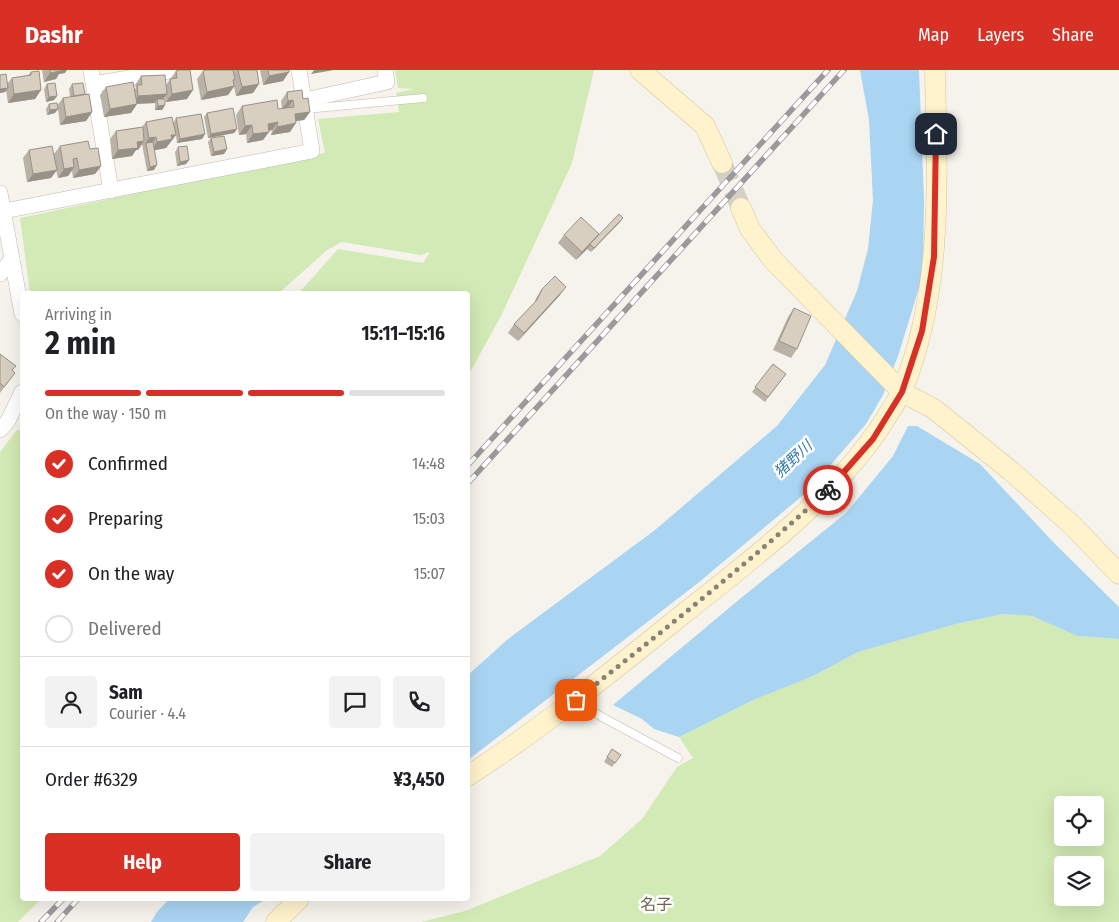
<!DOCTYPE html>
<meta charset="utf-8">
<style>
:root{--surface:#fff;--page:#f2f2f2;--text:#202124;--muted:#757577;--line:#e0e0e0;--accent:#d93025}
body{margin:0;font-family:"Fira Sans Condensed","Noto Sans JP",sans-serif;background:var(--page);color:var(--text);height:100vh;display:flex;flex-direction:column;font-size:19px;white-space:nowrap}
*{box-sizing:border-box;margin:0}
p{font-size:16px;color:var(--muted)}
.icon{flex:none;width:28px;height:28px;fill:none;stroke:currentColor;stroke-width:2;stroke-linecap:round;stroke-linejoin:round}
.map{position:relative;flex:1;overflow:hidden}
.side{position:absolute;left:20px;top:221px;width:450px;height:610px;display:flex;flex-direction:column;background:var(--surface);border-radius:5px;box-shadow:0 5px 20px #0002}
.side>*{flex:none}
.buttons{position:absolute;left:1054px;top:726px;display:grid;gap:10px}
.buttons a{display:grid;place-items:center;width:50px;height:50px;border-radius:5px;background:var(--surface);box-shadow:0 5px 20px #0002;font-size:25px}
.pin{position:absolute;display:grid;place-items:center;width:42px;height:42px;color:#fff;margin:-21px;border-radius:10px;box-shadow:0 2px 8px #0006}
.courier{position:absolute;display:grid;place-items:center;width:50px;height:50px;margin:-25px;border:4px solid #d93025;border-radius:50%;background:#fff;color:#222;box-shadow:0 1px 6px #0007}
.overview em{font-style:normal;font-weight:700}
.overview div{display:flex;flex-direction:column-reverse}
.overview{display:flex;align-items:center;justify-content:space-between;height:85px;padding:0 25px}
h1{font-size:32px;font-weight:700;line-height:38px}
.bar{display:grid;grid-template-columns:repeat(4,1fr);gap:8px 5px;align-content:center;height:60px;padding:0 25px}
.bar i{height:6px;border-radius:4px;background:var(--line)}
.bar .on{background:var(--accent)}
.bar p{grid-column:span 4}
.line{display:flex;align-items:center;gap:12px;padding:0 25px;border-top:1px solid var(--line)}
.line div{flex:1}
.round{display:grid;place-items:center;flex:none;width:52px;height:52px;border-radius:5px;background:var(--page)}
ol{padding:0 25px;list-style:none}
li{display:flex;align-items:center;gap:15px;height:55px}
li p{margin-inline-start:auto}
li .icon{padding:5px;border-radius:50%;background:var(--accent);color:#fff;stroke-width:4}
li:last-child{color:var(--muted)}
li i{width:28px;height:28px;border:2px solid var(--line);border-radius:50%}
.action{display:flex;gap:10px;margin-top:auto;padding:10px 25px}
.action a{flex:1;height:58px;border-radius:5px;background:var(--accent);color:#fff;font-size:20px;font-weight:700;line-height:58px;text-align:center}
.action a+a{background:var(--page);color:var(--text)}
header{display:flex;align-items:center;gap:30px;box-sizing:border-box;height:70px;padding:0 25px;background:var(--accent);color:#fff}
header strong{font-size:24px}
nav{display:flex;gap:28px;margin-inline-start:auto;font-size:18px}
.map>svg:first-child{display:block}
.green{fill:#d2eab5;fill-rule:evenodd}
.water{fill:#a9d4f2}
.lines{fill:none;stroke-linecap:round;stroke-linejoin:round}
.secondary-tunnel{stroke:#d4d0c8;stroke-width:20;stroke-dasharray:20 10;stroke-linecap:butt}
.lane-casing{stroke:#c2bbae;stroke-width:9}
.street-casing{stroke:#c2bbae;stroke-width:16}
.secondary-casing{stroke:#d6c79b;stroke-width:21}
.lane{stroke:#fff;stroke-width:8}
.street{stroke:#fff;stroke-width:15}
.secondary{stroke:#fff3cd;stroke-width:20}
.rail-casing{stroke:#9a9a9a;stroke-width:5.5}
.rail{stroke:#fff;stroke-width:4;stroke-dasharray:11;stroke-linecap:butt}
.wall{fill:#bab2a6}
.shaded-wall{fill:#979187}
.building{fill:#d8cfc1;stroke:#979187}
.done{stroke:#878178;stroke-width:5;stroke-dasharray:0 9}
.route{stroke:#d93025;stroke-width:6}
.labels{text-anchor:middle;stroke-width:5;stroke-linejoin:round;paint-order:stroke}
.water-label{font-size:15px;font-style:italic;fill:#2e7ab2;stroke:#fff}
.quarter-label{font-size:16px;fill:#6e6250;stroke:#fff}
</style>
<header>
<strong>Dashr</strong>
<nav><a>Map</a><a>Layers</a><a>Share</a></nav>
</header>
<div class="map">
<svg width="1119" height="852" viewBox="0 0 1119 852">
<rect width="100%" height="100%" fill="#f6f3ec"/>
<g class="green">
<polygon points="395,0 594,0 572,93 501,246 468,306 468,224 298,224 338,179 423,193 430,182 421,185 342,172 327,180 278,224 30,224 20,148 325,83 318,49 399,42 396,23 414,19 398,18"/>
<polygon points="17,360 22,360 22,829 41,829 18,852 0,852 0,382"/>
<path d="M1003,544l29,2 45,20 42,3v283h-698l44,-11 135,-55 42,-37 35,-52 16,-9 -14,-21 72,-36 60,-24 47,-25 98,-28zM1062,735h33v33h-33zM1062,795h33v33h-33z"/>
</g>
<g class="water">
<polygon points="860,0 919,0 924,130 923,205 898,286 883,325 866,354 808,421 698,513 468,690 468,605 508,569 655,460 777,356 825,295 857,221 868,179 873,130 869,50"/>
<polygon points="908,356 917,356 980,394 1056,475 1119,537 1119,569 1077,566 1032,546 1003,544 956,554 858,582 811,607 751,631 679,667 654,659 642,649 613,635 741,528 846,443 893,386"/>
<polygon points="169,829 266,829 253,837 243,852 151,852 157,842"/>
</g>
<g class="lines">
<polyline class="secondary-tunnel" points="722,93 741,138"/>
<g class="lane-casing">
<g id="lane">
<polyline points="306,39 423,28"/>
<polyline points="576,630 602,647 678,688"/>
</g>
</g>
<g class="street-casing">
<g id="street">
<polyline points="91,0 111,121"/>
<polyline points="94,14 174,0"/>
<polyline points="305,30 387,12 385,0"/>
<polyline points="0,123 22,244"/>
<polyline points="4,141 312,81 299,0"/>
<polyline points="0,204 12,189"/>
<polyline points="0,360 8,351 22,322"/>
</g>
</g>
<g class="secondary-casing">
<g id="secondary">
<polyline points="640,0 705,56 722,93"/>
<polyline points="741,138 750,159 773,190 902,322 934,339 1011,401 1073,456 1119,504"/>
<path d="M468,706c75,-49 145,-105 215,-162 71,-56 155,-119 203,-196 5,-9 12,-18 16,-27 42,-101 35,-214 33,-321"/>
<polyline points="276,852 299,829"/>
</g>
</g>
<use href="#lane" class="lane"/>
<use href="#street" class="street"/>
<use href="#secondary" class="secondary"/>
<g class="rail-casing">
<g id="rail">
<polyline points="468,395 828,0"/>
<polyline points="468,413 844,0"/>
<polyline points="41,852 63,829"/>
<polyline points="57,852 78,829"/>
</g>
</g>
<use href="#rail" class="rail"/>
</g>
<g class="wall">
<polygon points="42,0 67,0 65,3 59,4 56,9 44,12"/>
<polygon points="206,0 257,0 253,23 236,26 234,17 228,25 201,30 197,9 203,1"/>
<polygon points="260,0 289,0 289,2 283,11 263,15"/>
<polygon points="176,1 187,29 166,32 165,26 163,29 165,35 162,40 155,40 155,33 137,34 131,43 104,47 100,25 106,17 135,19 136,18 135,15 141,6 166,15"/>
<polygon points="31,2 41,20 35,29 8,33 6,20 5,22 0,23 0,5 7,14 12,8 28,5"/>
<polygon points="47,14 57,26 54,30 46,32 44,19"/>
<polygon points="72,14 85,24 92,42 86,51 60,55 58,39 55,43 47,45 46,39 49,34 57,36 63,28 70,27 69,19"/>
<polygon points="287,22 303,29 310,42 304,50 296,51 290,62 271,65 272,60 269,61 263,70 247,73 246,64 239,65 236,45 242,36 278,39 282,39 281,31"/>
<polygon points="207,43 237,59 234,63 208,68 204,47"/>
<polygon points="176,48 205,64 202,69 177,73 176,65 166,78 154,80 154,100 147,101 142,74 138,80 136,80 132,86 112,89 110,69 116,61 142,57 146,52 174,52"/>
<polygon points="211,68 227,79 224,84 211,86 208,72"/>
<polygon points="60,76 90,79 101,96 95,104 73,108 72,101 68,106 58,108 56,100 51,108 27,112 23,88 29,80 54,84"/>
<polygon points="178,77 189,90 186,94 177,96 175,82"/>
<polygon points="620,152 591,182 587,179 576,190 558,173 564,165 596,168"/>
<polygon points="542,219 560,225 518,271 508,263 514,254 534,234 536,228"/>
<polygon points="794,238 797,279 791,288 773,280 788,247"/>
<polygon points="0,284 9,311 0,323"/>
<polygon points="773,294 786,304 765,332 752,322"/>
<polygon points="612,679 621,685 612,697 604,692"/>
</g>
<g class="shaded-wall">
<polygon points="58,0 67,0 65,3 59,4 56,9 44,12 50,3"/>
<polygon points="314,0 334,0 311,4"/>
<polygon points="289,2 283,11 263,15 269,6"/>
<polygon points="235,9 230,17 234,16 228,25 201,30 207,22"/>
<polygon points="259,14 253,23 236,26 242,17"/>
<polygon points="8,18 5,22 0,23 0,19"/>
<polygon points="41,20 35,29 8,33 14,24"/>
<polygon points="193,20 187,29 166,32 172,24"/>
<polygon points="167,24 161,33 157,29 155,33 132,34 138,26"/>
<polygon points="57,26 54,30 46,32 49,27"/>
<polygon points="293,30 287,39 282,39 288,31"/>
<polygon points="137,34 131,43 104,47 110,39"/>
<polygon points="165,35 162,40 155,40 158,36"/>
<polygon points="58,39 55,43 47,45 50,40"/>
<polygon points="92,42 86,51 60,55 66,47"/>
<polygon points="310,42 304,50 289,52 295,44"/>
<polygon points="278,52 272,60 262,62 268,54"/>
<polygon points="296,53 290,62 271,65 277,57"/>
<polygon points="252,55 246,64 239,65 245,56"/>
<polygon points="237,59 234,63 208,68 211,64"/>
<polygon points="269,62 263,70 247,73 253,64"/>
<polygon points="205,64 202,69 177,73 180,69"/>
<polygon points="171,65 176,65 166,78 151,81 157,72"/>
<polygon points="156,67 150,76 146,73 143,77 149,68"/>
<polygon points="144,71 138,80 136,80 132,86 112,89 118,80 137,72"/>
<polygon points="227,79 224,84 211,86 214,82"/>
<polygon points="189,90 186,94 177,96 180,92"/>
<polygon points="157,95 154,100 147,101 150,97"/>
<polygon points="101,96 95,104 73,108 79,100"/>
<polygon points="74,97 68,106 58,108 64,99"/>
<polygon points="57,100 51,108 27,112 33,104"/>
<polygon points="623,148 620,152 591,182 594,178"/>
<polygon points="599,164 587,179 576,190 582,182"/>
<polygon points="566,217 560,225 518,271 524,263"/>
</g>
<g class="building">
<polygon points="50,0 61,0 61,1 50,3"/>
<polygon points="180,0 190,0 193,20 172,24 170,9 177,8 176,1"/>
<polygon points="206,0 233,0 235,9 233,10 234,16 207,22 203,1"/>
<polygon points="238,0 257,0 259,14 242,17"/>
<polygon points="268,0 289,0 289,2 269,6"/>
<polygon points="39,1 41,20 14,24 12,8 31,5 31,2"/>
<polygon points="6,4 8,18 0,19 0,5"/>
<polygon points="165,5 167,24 138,26 137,15 142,15 141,6"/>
<polygon points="133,12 137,34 110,39 106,17"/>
<polygon points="55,13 57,26 49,27 47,14"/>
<polygon points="83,13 85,24 74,26 72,14"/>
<polygon points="302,20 303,29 308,28 310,42 295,44 296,53 277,57 278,52 268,54 269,62 253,64 252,55 245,56 242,36 277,30 278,39 294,37 293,30 288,31 287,22"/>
<polygon points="89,24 92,42 66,47 63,28"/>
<polygon points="157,29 165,29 165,35 158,36"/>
<polygon points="57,33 58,39 50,40 49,34"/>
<polygon points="233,38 237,59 211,64 207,43"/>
<polygon points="201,44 205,64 180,69 176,48"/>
<polygon points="172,47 176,65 171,65 172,69 157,72 156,67 149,68 146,52"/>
<polygon points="143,57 144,71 137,72 138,78 118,80 116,61"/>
<polygon points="224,66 227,79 214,82 211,68"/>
<polygon points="88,71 90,79 98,78 101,96 79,100 77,88 73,89 74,97 64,99 60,76"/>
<polygon points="153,72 157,95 150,97 146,73"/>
<polygon points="52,76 57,100 33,104 29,80"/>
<polygon points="187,76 189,90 180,92 178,77"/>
<polygon points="619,144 623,148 594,178 590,174"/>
<polygon points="581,147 599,164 582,182 564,165"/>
<polygon points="555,206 566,217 524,263 514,254 537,230 542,219"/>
<polygon points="794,238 811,246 797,279 779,271"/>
<polygon points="0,284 16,296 12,300 15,303 4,317 0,313"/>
<polygon points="773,294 786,304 768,327 755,317"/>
<polygon points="612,679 621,685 615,693 607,687"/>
</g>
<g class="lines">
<path class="done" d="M576,630c85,-68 172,-136 252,-210"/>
<polyline class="route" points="828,420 873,369 902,322 922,261 934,187 936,64"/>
</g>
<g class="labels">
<g class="water-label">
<text transform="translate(793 389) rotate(-43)" y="5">猪野川</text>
</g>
<g class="quarter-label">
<text x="656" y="840">名子</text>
</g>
</g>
</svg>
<div class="buttons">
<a><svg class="icon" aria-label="locate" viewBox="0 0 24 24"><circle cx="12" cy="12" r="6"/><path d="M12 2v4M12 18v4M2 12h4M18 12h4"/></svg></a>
<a><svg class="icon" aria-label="layers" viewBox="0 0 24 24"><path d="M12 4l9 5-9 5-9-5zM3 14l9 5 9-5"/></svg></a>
</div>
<div class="pin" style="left:576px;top:630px;background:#ea580c"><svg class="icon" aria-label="bag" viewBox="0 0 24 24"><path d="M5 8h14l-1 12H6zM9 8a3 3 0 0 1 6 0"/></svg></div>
<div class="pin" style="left:936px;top:64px;background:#1f2937"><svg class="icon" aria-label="home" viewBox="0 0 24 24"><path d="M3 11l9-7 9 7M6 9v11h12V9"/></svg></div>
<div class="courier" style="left:828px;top:420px"><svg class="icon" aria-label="bike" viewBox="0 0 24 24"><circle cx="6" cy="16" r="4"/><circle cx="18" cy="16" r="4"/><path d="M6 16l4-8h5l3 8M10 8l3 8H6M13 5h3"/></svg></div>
<section class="side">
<div class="overview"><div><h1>2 min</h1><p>Arriving in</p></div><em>15:11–15:16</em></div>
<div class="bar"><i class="on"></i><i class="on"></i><i class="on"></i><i></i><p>On the way · 150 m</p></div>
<ol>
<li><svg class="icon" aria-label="check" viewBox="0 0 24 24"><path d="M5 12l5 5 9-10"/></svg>Confirmed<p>14:48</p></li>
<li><svg class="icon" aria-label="check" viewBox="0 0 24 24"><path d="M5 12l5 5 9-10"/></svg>Preparing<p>15:03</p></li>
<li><svg class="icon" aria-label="check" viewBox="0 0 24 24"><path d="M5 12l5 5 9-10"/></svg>On the way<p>15:07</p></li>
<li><i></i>Delivered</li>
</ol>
<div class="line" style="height:90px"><a class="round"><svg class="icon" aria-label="person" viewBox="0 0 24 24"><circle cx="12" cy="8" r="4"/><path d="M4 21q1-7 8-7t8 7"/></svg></a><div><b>Sam</b><p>Courier · 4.4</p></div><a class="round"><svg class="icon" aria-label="chat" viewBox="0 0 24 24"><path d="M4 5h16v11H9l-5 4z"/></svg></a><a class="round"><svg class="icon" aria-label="phone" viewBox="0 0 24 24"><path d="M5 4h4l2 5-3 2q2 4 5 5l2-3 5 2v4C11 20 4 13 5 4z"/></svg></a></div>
<div class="line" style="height:65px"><div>Order #6329</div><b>¥3,450</b></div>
<div class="action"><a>Help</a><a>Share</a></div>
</section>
</div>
